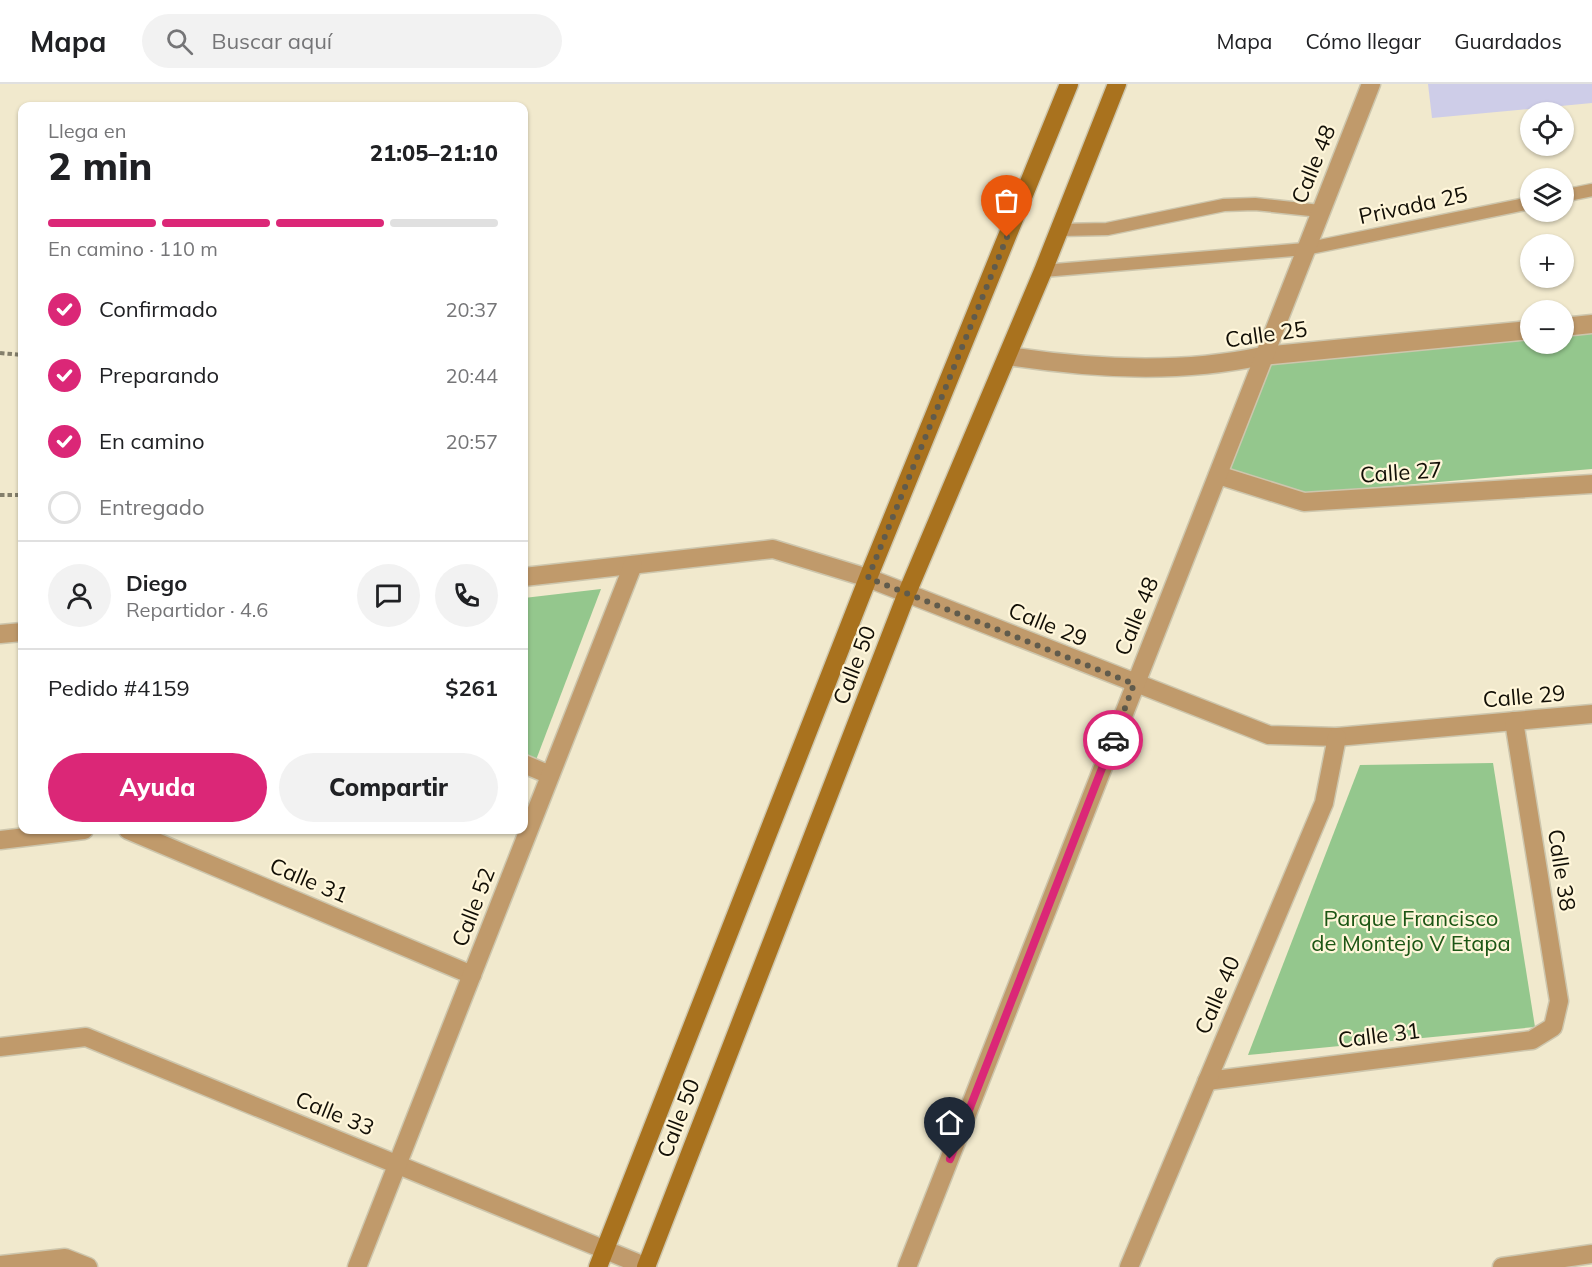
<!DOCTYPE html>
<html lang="es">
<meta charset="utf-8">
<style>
:root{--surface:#fff;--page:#f2f2f2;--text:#202124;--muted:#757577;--line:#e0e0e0;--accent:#db2777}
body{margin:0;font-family:Mulish,sans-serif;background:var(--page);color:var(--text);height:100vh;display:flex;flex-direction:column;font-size:22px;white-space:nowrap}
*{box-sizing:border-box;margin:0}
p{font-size:20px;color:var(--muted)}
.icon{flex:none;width:33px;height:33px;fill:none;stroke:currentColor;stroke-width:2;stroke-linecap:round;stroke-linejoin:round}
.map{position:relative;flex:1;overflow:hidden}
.details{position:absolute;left:18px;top:18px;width:510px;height:732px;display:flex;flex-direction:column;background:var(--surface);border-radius:12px;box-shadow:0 2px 4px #0004}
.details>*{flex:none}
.fabs{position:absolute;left:1520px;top:18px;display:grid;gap:12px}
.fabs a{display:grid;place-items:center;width:54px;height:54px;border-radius:50%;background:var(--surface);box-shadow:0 2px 4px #0004;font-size:30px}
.pin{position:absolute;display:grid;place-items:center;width:51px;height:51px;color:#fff;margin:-62px -26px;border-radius:50% 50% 50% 0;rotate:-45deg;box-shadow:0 0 6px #0007}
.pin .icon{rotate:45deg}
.courier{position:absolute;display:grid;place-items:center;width:60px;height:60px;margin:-30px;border:4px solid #db2777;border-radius:50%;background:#fff;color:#222;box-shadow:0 2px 8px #0007}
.headline em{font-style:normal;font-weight:800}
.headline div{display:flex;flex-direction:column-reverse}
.headline{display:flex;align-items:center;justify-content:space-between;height:102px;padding:0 30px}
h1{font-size:39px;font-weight:800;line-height:45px}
.bar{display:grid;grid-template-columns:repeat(4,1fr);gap:9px 6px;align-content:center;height:72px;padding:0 30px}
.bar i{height:8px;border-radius:4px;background:var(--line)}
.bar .active{background:var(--accent)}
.bar p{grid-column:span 4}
.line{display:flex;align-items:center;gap:15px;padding:0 30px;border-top:2px solid var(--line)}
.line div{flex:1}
.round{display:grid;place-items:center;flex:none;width:63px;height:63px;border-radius:32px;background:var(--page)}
ol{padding:0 30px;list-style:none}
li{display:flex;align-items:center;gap:18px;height:66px}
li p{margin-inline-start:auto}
li .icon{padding:6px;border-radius:50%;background:var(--accent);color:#fff;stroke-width:4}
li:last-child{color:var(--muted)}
li i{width:33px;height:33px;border:3px solid var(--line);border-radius:50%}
.cta{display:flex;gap:12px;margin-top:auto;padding:12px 30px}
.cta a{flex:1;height:69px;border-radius:36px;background:var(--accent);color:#fff;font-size:24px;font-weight:800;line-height:69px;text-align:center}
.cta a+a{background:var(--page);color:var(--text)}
header{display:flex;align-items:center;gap:36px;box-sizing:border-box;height:84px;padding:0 30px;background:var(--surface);border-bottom:2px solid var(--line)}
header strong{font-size:28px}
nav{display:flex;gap:33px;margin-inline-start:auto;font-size:21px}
.search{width:420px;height:54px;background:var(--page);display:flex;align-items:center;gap:15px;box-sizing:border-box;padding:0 21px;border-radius:33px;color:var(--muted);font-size:22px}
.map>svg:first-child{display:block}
.green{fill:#94c78d}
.building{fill:#cecde8}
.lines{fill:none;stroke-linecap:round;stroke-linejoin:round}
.lane-casing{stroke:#cdc6ad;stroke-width:15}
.street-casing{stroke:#cdc6ad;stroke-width:21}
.secondary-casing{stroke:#cdc6ad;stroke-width:21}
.path{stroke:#847f6c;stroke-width:4;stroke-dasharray:4.5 3;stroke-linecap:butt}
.lane{stroke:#c09a6b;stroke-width:12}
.street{stroke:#c09a6b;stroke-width:18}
.secondary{stroke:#a9721e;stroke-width:18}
.done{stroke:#605b4c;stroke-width:6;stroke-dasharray:0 10.8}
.route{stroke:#db2777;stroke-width:8}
.labels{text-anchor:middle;stroke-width:4.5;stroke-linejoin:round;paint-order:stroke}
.street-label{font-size:22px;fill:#120f06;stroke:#fff6da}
.park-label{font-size:22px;fill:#1c5615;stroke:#fff6da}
</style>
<header>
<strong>Mapa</strong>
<div class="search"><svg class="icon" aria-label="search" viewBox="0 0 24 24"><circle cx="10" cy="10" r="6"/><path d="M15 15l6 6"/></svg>Buscar aquí</div>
<nav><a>Mapa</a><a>Cómo llegar</a><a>Guardados</a></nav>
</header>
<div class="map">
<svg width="1592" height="1183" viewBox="0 0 1592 1183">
<rect width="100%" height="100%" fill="#f1e9cd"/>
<g class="green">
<polygon points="1592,246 1592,385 1310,409 1225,393 1265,276 1530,251 1530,260 1563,260 1563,248"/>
<polygon points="601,505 536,676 524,671 524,514"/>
<polygon points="1493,679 1535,943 1248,971 1360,681"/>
</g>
<polygon class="building" points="1428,0 1592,0 1592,19 1432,34"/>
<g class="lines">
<g class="lane-casing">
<g id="lane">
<polyline points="1563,112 1592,106"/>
<polyline points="1060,146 1107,145 1224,121 1255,120 1320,127"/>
<polyline points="1043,187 1305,165 1530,119"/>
</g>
</g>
<g class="street-casing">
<g id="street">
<polyline points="1563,243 1592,240"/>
<path d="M1008,272c84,13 171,18 254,0l268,-26"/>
<polyline points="1218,391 1304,418 1592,400"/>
<polyline points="524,493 773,465 868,494 1269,651 1337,653 1592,630"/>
<polyline points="0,550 22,548"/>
<polyline points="524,680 550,691"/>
<polyline points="128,746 472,891"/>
<polyline points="0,756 84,746"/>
<polyline points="0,963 86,953 647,1183"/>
<polyline points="1207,997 1532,956 1553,943 1559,917 1514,637"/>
<polyline points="0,1181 65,1174 88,1183"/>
<polyline points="357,1183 633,481"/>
<polyline points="907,1183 1371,0"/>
<polyline points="1129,1183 1324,719 1337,653"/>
<polyline points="1502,1183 1592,1170"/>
</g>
</g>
<g class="secondary-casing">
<g id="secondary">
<polyline points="598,1183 868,494 1069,0"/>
<polyline points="646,1183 907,509 1043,187 1117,0"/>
</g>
</g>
<g class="path">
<polyline points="0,269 22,271"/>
<polyline points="0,411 22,411"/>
</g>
<use href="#lane" class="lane"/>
<use href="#street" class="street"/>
<use href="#secondary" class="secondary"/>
</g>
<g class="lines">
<polyline class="done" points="1007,153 868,494 1134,600 1113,656"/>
<polyline class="route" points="950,1075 1113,656"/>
</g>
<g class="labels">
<g class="street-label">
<text transform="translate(1313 80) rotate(-68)" y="8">Calle 48</text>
<text transform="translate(1413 121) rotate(-12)" y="8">Privada 25</text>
<text transform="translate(1266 250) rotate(-8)" y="8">Calle 25</text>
<text transform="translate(1401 388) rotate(-4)" y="8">Calle 27</text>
<text transform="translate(1136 532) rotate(-68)" y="8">Calle 48</text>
<text transform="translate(1048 540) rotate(22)" y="8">Calle 29</text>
<text transform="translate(854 581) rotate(-69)" y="8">Calle 50</text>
<text transform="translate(1524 612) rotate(-5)" y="8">Calle 29</text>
<text transform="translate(1562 786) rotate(81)" y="8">Calle 38</text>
<text transform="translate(309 796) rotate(23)" y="8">Calle 31</text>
<text transform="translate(473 823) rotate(-69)" y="8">Calle 52</text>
<text transform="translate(1217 911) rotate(-67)" y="8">Calle 40</text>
<text transform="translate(1379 951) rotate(-7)" y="8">Calle 31</text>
<text transform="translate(335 1029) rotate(22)" y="8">Calle 33</text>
<text transform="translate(678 1034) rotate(-69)" y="8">Calle 50</text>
</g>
<g class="park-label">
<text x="1411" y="842">Parque Francisco<tspan x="1411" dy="25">de Montejo V Etapa</tspan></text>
</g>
</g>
</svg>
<div class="fabs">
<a><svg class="icon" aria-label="locate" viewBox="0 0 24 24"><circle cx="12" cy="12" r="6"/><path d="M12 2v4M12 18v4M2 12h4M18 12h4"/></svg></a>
<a><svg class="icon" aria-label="layers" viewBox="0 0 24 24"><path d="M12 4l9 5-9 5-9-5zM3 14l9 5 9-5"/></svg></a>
<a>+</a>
<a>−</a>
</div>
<div class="pin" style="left:1007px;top:153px;background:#ea580c"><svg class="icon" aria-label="bag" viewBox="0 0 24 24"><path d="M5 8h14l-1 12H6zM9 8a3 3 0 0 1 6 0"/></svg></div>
<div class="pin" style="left:950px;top:1075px;background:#1f2937"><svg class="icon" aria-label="home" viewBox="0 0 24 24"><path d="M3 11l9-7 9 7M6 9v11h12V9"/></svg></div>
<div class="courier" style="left:1113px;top:656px"><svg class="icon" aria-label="car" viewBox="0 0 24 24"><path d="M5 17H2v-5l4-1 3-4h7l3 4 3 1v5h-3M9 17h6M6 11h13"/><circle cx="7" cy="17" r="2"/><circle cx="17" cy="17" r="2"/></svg></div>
<section class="details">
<div class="headline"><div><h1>2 min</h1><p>Llega en</p></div><em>21:05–21:10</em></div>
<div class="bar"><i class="active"></i><i class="active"></i><i class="active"></i><i></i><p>En camino · 110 m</p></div>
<ol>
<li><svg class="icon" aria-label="check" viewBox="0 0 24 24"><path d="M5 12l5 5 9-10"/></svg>Confirmado<p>20:37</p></li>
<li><svg class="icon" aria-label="check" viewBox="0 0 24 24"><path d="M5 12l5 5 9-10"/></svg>Preparando<p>20:44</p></li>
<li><svg class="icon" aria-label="check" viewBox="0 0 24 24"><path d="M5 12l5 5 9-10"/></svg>En camino<p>20:57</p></li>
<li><i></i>Entregado</li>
</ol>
<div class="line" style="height:108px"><a class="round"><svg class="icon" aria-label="person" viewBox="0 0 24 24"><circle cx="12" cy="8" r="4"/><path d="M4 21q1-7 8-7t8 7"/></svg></a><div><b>Diego</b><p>Repartidor · 4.6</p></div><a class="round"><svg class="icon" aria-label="chat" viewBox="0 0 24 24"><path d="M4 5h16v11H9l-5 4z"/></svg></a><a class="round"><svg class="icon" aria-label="phone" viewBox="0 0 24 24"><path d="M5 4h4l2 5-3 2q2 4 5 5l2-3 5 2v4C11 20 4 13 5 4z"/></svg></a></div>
<div class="line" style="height:78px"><div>Pedido #4159</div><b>$261</b></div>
<div class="cta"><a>Ayuda</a><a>Compartir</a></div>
</section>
</div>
